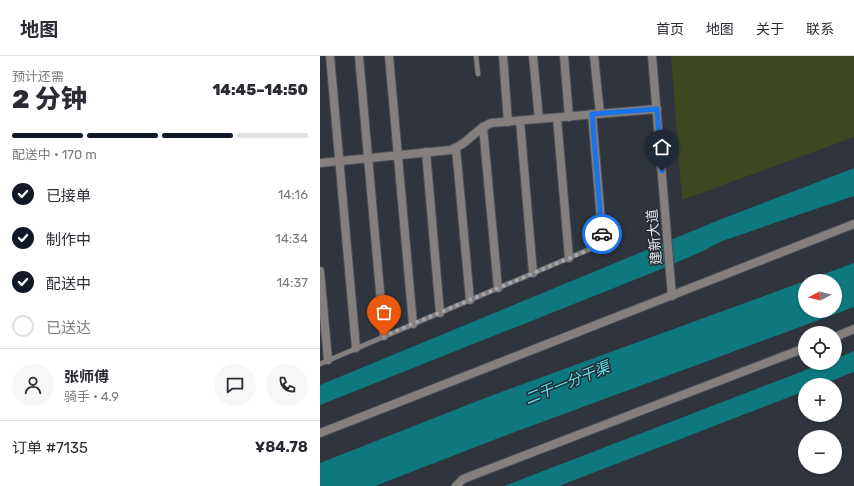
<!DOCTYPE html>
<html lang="zh">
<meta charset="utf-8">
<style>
:root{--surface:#fff;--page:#f7f7f7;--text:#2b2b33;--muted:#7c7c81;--line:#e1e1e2;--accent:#111827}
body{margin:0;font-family:Rubik,"Noto Sans SC",sans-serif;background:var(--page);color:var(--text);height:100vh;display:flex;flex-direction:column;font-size:15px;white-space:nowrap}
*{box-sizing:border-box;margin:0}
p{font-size:13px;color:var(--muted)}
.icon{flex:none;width:22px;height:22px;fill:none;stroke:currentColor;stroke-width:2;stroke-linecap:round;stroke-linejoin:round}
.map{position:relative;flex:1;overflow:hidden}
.side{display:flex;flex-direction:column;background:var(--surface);width:320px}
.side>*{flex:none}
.needle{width:26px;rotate:263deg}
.controls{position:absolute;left:478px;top:218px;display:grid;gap:8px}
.controls a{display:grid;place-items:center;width:44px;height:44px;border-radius:50%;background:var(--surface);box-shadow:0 1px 3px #0004;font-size:20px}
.pin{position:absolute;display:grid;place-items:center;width:34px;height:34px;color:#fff;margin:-41px -17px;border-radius:50% 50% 50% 0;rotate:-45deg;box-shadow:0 0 4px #0007}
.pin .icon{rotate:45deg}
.courier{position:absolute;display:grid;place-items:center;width:40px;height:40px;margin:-20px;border:3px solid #1a73e8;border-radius:50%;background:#fff;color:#222;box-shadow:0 1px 5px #0007}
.overview em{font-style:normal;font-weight:800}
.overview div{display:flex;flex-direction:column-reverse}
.overview{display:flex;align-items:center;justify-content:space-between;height:68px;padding:0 12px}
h1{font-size:26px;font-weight:800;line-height:30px}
.bar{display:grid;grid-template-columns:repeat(4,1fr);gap:6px 4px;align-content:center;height:48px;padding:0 12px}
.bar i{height:5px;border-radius:3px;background:var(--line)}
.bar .active{background:var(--accent)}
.bar p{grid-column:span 4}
.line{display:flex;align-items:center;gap:10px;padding:0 12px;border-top:1px solid var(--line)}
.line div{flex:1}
.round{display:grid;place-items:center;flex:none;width:42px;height:42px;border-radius:21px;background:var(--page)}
ol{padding:0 12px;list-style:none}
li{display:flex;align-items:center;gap:12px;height:44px}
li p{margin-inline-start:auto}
li .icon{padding:4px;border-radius:50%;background:var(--accent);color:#fff;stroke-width:4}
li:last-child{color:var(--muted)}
li i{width:22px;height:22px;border:2px solid var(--line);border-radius:50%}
header{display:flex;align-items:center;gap:24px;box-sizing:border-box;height:56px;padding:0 20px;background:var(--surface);border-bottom:1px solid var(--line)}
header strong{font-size:19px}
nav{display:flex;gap:22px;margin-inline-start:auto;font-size:14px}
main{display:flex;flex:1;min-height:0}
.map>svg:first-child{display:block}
.green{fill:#3d4820}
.water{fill:#0d787e;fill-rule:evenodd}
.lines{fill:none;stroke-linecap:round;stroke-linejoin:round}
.service-casing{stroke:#4c5159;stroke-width:6}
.minor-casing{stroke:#4c5159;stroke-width:10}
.tertiary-casing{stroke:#4c5159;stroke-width:10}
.service{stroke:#857f7d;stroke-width:4.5}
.minor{stroke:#857f7d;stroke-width:8}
.tertiary{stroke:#857f7d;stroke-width:8}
.done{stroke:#a5a8af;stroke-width:4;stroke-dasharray:0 7.2}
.route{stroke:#1a73e8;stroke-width:5}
.labels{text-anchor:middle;stroke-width:3;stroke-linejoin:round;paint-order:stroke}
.street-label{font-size:14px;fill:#e4e7ed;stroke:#252a33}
.water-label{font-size:15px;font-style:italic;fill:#5de3ea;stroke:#252a33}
</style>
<header>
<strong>地图</strong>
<nav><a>首页</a><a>地图</a><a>关于</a><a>联系</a></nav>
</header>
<main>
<section class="side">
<div class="overview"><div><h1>2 分钟</h1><p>预计还需</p></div><em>14:45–14:50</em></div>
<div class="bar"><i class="active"></i><i class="active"></i><i class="active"></i><i></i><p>配送中 · 170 m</p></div>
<ol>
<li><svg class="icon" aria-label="check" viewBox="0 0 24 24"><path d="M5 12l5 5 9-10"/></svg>已接单<p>14:16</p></li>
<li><svg class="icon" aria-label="check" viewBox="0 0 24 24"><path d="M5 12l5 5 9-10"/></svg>制作中<p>14:34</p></li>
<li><svg class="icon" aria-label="check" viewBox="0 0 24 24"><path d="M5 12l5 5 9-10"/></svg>配送中<p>14:37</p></li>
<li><i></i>已送达</li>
</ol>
<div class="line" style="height:72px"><a class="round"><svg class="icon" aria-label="person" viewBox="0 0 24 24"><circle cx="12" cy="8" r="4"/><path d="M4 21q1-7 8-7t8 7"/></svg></a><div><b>张师傅</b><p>骑手 · 4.9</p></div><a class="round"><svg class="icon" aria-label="chat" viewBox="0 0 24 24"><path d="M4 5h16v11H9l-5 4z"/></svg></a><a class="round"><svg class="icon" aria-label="phone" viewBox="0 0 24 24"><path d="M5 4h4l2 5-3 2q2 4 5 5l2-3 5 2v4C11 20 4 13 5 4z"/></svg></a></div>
<div class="line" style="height:52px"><div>订单 #7135</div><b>¥84.78</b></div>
</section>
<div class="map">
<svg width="534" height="430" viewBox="0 0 534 430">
<rect width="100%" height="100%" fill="#2f343d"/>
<polygon class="green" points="351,0 534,0 534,81 362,144"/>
<g class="water">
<polygon points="534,112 534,140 402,185 381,196 334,216 0,349 0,329 399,164"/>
<path d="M534,207v44l-350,129 -129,50h-55v-23l165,-65zM485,225h30v30h-30z"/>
<polygon points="534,295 534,316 500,329 485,329 485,335 239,430 184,430 504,307 515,307 515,303"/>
</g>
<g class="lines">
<g class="service-casing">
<g id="service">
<polyline points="156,0 158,18"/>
<polyline points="0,308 291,184"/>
</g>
</g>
<g class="minor-casing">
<g id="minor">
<polyline points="10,0 36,292"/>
<polyline points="39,0 64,280"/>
<polyline points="69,0 93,268"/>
<polyline points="183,0 188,66"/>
<polyline points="213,0 219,63"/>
<polyline points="244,0 249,61"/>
<polyline points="274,0 280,58"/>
<polyline points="272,58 283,188"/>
<polyline points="237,62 249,202"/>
<polyline points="200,65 213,217"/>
<polyline points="163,71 178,232"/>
<polyline points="136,92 150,244"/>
<polyline points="106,96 120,257"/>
<path d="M0,107l131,-13c5,-2 10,-5 14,-8 9,-7 15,-15 26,-19l166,-14"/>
<polyline points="0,215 8,304"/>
<polyline points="515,281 534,273"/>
<polyline points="136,430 143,423 485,292"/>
</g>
</g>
<g class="tertiary-casing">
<g id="tertiary">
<polyline points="332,0 352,240"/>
<polyline points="0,377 534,168"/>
</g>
</g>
<use href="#service" class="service"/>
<use href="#minor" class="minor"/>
<use href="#tertiary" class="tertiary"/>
</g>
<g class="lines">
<polyline class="done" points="64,280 283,188 282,178"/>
<polyline class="route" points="282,178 272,58 337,53 342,115"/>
</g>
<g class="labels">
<g class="street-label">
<text transform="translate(334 181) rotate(-95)" y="5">建新大道</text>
</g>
<g class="water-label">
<text transform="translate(247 327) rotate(-22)" y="5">二干一分干渠</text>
</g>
</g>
</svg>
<div class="controls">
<a><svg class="needle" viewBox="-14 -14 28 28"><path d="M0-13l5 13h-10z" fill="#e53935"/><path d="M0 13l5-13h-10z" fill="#7c7c81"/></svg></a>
<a><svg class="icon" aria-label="locate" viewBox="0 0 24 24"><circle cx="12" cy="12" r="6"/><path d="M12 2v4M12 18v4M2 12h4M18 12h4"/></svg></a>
<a>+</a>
<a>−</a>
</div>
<div class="pin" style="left:64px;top:280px;background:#ea580c"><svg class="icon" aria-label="bag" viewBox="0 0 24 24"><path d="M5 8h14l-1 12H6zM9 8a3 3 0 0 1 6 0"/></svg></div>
<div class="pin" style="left:342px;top:115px;background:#1f2937"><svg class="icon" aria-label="home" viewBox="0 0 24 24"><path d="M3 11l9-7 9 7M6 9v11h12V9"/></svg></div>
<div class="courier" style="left:282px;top:178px"><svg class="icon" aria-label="car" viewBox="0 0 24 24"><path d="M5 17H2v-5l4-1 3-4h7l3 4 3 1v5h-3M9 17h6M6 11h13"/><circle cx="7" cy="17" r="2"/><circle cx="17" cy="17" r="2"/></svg></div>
</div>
</main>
